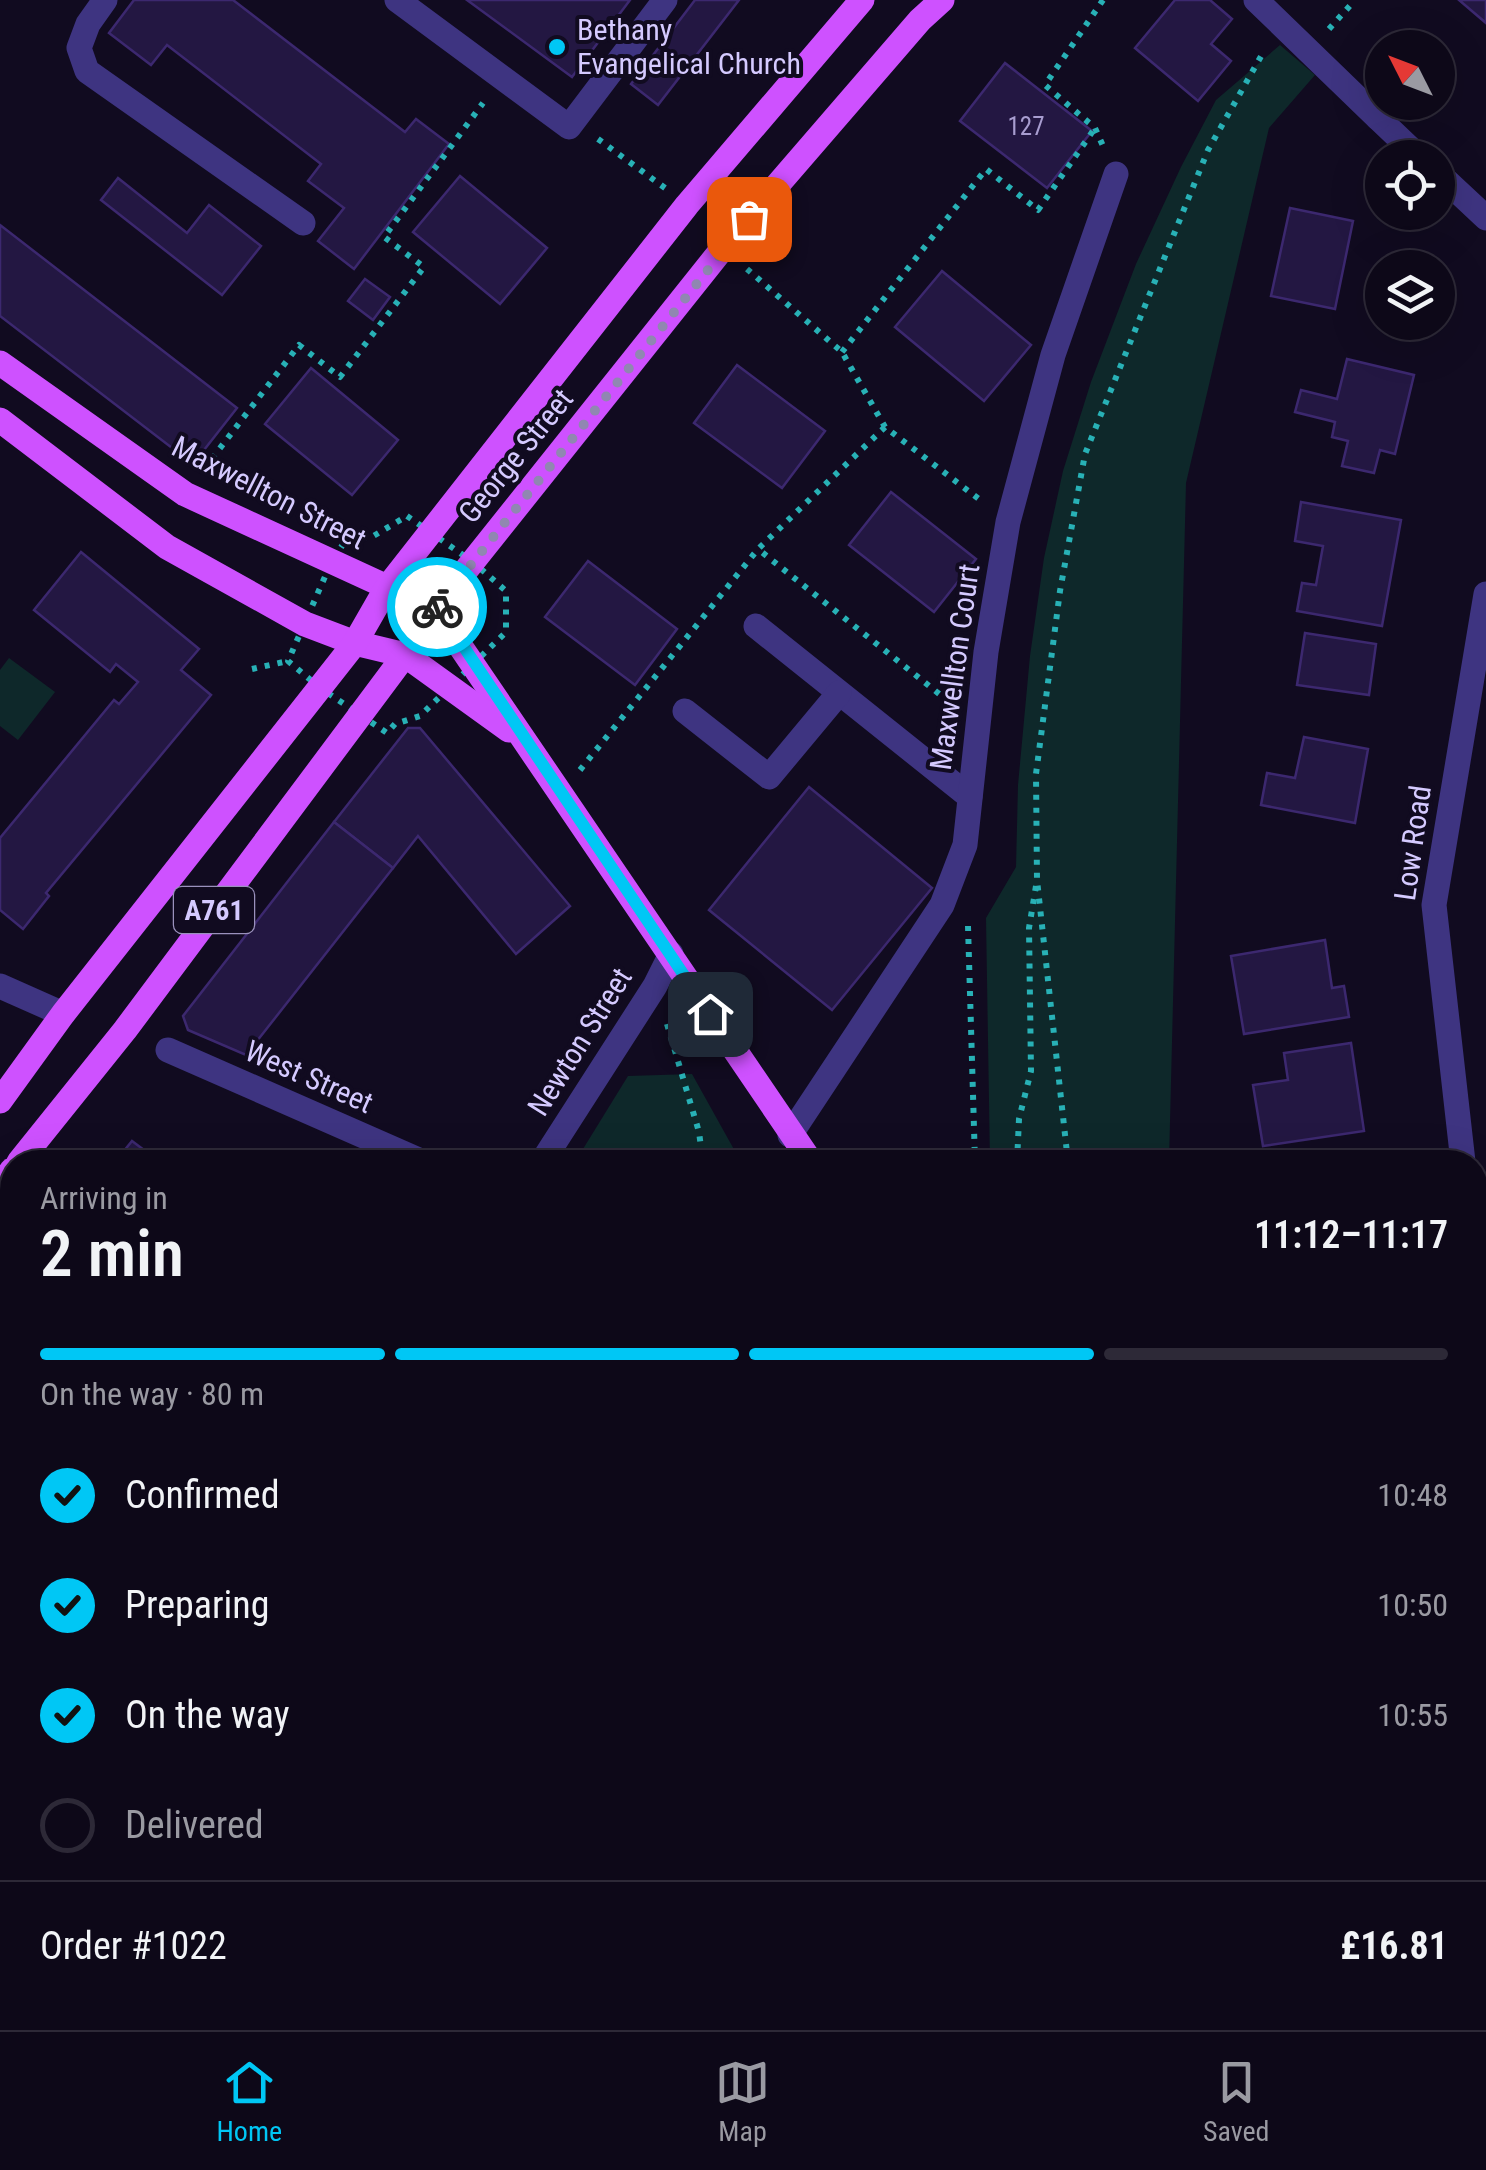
<!DOCTYPE html>
<meta charset="utf-8">
<style>
:root{--surface:#0d0818;--page:#1b1625;--text:#f1f3f6;--muted:#9a9aa2;--line:#2d2937;--accent:#00c7f5}
body{margin:0;font-family:"Roboto Condensed",sans-serif;background:var(--page);color:var(--text);height:100vh;display:flex;flex-direction:column;font-size:38px;white-space:nowrap}
*{box-sizing:border-box;margin:0}
p{font-size:32px;color:var(--muted)}
.icon{flex:none;width:55px;height:55px;fill:none;stroke:currentColor;stroke-width:2;stroke-linecap:round;stroke-linejoin:round}
.map{position:relative;flex:1;overflow:hidden}
.side{position:absolute;left:0px;top:1150px;width:1488px;height:880px;display:flex;flex-direction:column;background:var(--surface);border-radius:40px 40px 0 0;box-shadow:0 10px 40px #0002,0 0 0 2px var(--line)}
.side>*{flex:none}
.needle{width:65px;rotate:312deg}
.tools{position:absolute;left:1365px;top:30px;display:grid;gap:20px}
.tools a{display:grid;place-items:center;width:90px;height:90px;border-radius:50%;background:var(--surface);box-shadow:0 10px 40px #0002,0 0 0 2px var(--line);font-size:50px}
.pin{position:absolute;display:grid;place-items:center;width:85px;height:85px;color:#fff;margin:-42px;border-radius:20px;box-shadow:0 5px 15px #0006}
.courier{position:absolute;display:grid;place-items:center;width:100px;height:100px;margin:-50px;border:8px solid #00c7f5;border-radius:50%;background:#fff;color:#222;box-shadow:0 2px 12px #0007}
.head em{font-style:normal;font-weight:600}
.head div{display:flex;flex-direction:column-reverse}
.head{display:flex;align-items:center;justify-content:space-between;height:170px;padding:0 40px}
h1{font-size:65px;font-weight:600;line-height:75px}
.bar{display:grid;grid-template-columns:repeat(4,1fr);gap:15px 10px;align-content:center;height:120px;padding:0 40px}
.bar i{height:12px;border-radius:8px;background:var(--line)}
.bar .active{background:var(--accent)}
.bar p{grid-column:span 4}
.line{display:flex;align-items:center;gap:25px;padding:0 40px;border-top:2px solid var(--line)}
.line div{flex:1}
ol{padding:0 40px;list-style:none}
li{display:flex;align-items:center;gap:30px;height:110px}
li p{margin-inline-start:auto}
li .icon{padding:10px;border-radius:50%;background:var(--accent);color:#111;stroke-width:4}
li:last-child{color:var(--muted)}
li i{width:55px;height:55px;border:5px solid var(--line);border-radius:50%}
.tabs{display:flex;justify-content:space-around;align-items:center;height:140px;border-top:2px solid var(--line);background:var(--surface);font-size:28px;color:var(--muted)}
.tabs a{display:grid;justify-items:center;gap:5px}
.tabs .active{color:var(--accent)}
.map>svg:first-child{display:block}
.green{fill:#0e282a}
.building{fill:#231742;stroke:#3c286f;stroke-width:2.5}
.lines{fill:none;stroke-linecap:round;stroke-linejoin:round}
.path{stroke:#28b1b6;stroke-width:6;stroke-dasharray:5 8;stroke-linecap:butt}
.minor{stroke:#3e3481;stroke-width:25}
.major{stroke:#ce51ff;stroke-width:25}
.minor-bridge{stroke:#3e3481;stroke-width:25}
.done{stroke:#9087b1;stroke-width:10;stroke-dasharray:0 18}
.route{stroke:#00c7f5;stroke-width:12}
.poi-dot{fill:#00c7f5;stroke:#110b20;stroke-width:4}
.labels{text-anchor:middle;stroke-width:8;stroke-linejoin:round;paint-order:stroke}
.number-label{font-size:25px;fill:#a89dd0}
.shield{fill:#110b20;stroke:#9a91bc;stroke-width:2.5}
.shield-label{font-size:28px;font-weight:bold;fill:#d5caff}
.poi-label{font-size:30px;fill:#d5caff;stroke:#110b20;text-anchor:start}
.street-label{font-size:30px;fill:#d5caff;stroke:#110b20}
</style>
<div class="map">
<svg width="1486" height="2030" viewBox="0 0 1486 2030">
<rect width="100%" height="100%" fill="#110b20"/>
<g class="green">
<polygon points="1280,45 1315,75 1269,128 1186,483 1169,1162 990,1162 986,918 1016,867 1018,785 1030,656 1044,558 1063,471 1091,382 1136,264 1181,167 1216,100"/>
<polygon points="9,658 55,692 18,740 0,726 0,670"/>
<polygon points="692,1074 741,1162 575,1162 628,1076"/>
<polygon points="1475,1767 1486,1784 1486,2030 1303,2030 1298,2018 1475,2018"/>
<polygon points="151,2018 931,2018 911,2030 147,2030"/>
</g>
<g class="building">
<polygon points="134,0 233,0 405,132 416,119 449,144 354,269 318,241 344,208 308,181 321,164 167,45 151,65 109,33"/>
<polygon points="467,0 630,0 572,77"/>
<polygon points="695,0 739,0 658,105 631,84"/>
<polygon points="1175,0 1210,0 1232,19 1211,44 1231,61 1198,101 1135,48"/>
<polygon points="1459,0 1486,0 1486,23"/>
<polygon points="1005,63 1092,131 1047,188 960,121"/>
<polygon points="460,176 547,248 500,304 413,232"/>
<polygon points="118,178 187,233 209,205 261,246 222,295 101,200"/>
<polygon points="1290,208 1353,221 1335,309 1271,296"/>
<polygon points="0,225 237,408 193,464 0,316"/>
<polygon points="942,271 1031,345 984,401 895,327"/>
<polygon points="365,279 390,297 373,320 348,301"/>
<polygon points="1347,359 1414,375 1395,454 1380,450 1374,473 1342,466 1348,441 1332,437 1335,422 1295,412 1301,390 1337,399"/>
<polygon points="737,365 825,431 782,488 694,423"/>
<polygon points="311,368 398,440 352,495 265,424"/>
<polygon points="891,492 976,559 934,612 849,545"/>
<polygon points="1301,502 1401,520 1382,626 1297,611 1302,583 1316,585 1323,546 1295,541"/>
<polygon points="81,552 199,649 181,670 211,695 46,893 49,896 23,929 0,910 0,838 114,700 119,704 138,682 116,664 110,672 34,610"/>
<polygon points="588,561 677,629 635,685 545,617"/>
<polygon points="1305,633 1376,644 1369,695 1297,685"/>
<polygon points="408,728 420,728 570,906 516,954 418,836 393,868 334,822"/>
<polygon points="1304,737 1368,749 1355,823 1261,805 1267,773 1295,778"/>
<polygon points="809,787 932,888 832,1010 709,910"/>
<polygon points="334,822 393,868 246,1055 188,1030 183,1016"/>
<polygon points="1325,940 1332,988 1344,986 1349,1017 1244,1034 1231,956"/>
<polygon points="1351,1043 1364,1131 1263,1146 1253,1085 1288,1080 1284,1053"/>
<polygon points="132,1141 160,1162 115,1162"/>
<polygon points="7,1307 12,1311 12,1423 0,1439 0,1316"/>
<polygon points="12,1443 12,1603 5,1597 0,1603 0,1459"/>
<polygon points="1486,1546 1486,1640 1475,1623 1475,1554"/>
<polygon points="12,1651 12,1704 0,1696 0,1672"/>
<polygon points="0,1892 12,1894 12,2018 35,2018 33,2030 0,2030"/>
</g>
<g class="lines">
<g class="path">
<polyline points="1103,0 1045,85 1095,128 1103,146"/>
<polyline points="1329,29 1355,0"/>
<polyline points="598,139 665,188"/>
<polyline points="747,269 842,352 885,427 984,503"/>
<polyline points="842,352 986,169 1038,210 1095,128"/>
<polyline points="885,427 758,549 948,701"/>
<polyline points="204,469 299,345 340,377 424,267 384,237 483,103"/>
<polygon points="407,516 473,562 506,591 506,632 420,716 395,724 387,733 319,687 288,661 331,563 347,538 370,538"/>
<polyline points="252,669 288,661"/>
<polyline points="580,770 758,549"/>
<polyline points="968,926 975,1162"/>
<polyline points="667,1024 699,1132 703,1162"/>
<polyline points="1017,1162 1019,1119 1031,1071 1029,928 1036,886"/>
<polyline points="1068,1162 1037,880 1036,774 1060,591 1085,454 1208,150 1264,51"/>
<polyline points="429,2018 437,2030"/>
<polyline points="738,2018 746,2030"/>
<polyline points="1367,2018 1373,2030"/>
<polyline points="370,2030 391,2018"/>
</g>
<g class="minor">
<polyline points="105,0 88,24 79,48 87,71 303,223"/>
<polyline points="397,0 569,127 665,0"/>
<polyline points="1378,118 1420,158"/>
<polyline points="1438,173 1486,218"/>
<polyline points="756,626 970,797"/>
<polyline points="685,711 769,777 839,693"/>
<polyline points="0,986 63,1014"/>
<polyline points="168,1050 423,1162"/>
<polyline points="790,1135 942,905 965,845 986,652 1008,522 1053,355 1116,174"/>
<polyline points="542,1162 655,986 671,954"/>
<polyline points="1463,1162 1434,905 1486,594"/>
<polyline points="1475,1265 1478,1291 1486,1306"/>
<polyline points="111,2030 115,2018"/>
</g>
<g class="major">
<polyline points="0,363 185,494 435,609 811,1162"/>
<polyline points="0,420 167,547 305,624 355,643 405,655 509,730"/>
<polyline points="0,1101 63,1014 355,643 386,589 687,205 862,0"/>
<polyline points="19,1162 125,1030 405,655 435,609 723,248 920,20 942,0"/>
<polyline points="0,1186 12,1170"/>
<polyline points="1249,2018 1255,2030"/>
</g>
<polyline class="minor-bridge" points="1256,0 1378,118"/>
</g>
<g class="lines">
<polyline class="done" points="437,607 749,219"/>
<polyline class="route" points="437,607 710,1014"/>
</g>
<circle class="poi-dot" cx="557" cy="47" r="10"/>
<g class="labels">
<g class="number-label">
<text x="1026" y="135">127</text>
</g>
<rect class="shield" x="174" y="887" width="80" height="46" rx="8"/>
<g class="shield-label">
<text x="214" y="920">A761</text>
</g>
<g class="poi-label">
<text x="577" y="40">Bethany<tspan x="577" dy="34">Evangelical Church</tspan></text>
</g>
<g class="street-label">
<text transform="translate(516 456) rotate(-51)" y="10">George Street</text>
<text transform="translate(269 493) rotate(27)" y="10">Maxwellton Street</text>
<text transform="translate(955 667) rotate(-82)" y="10">Maxwellton Court</text>
<text transform="translate(1413 843) rotate(-82)" y="10">Low Road</text>
<text transform="translate(580 1042) rotate(-58)" y="10">Newton Street</text>
<text transform="translate(309 1077) rotate(24)" y="10">West Street</text>
</g>
</g>
</svg>
<div class="tools">
<a><svg class="needle" viewBox="-14 -14 28 28"><path d="M0-13l5 13h-10z" fill="#e53935"/><path d="M0 13l5-13h-10z" fill="#9a9aa2"/></svg></a>
<a><svg class="icon" aria-label="locate" viewBox="0 0 24 24"><circle cx="12" cy="12" r="6"/><path d="M12 2v4M12 18v4M2 12h4M18 12h4"/></svg></a>
<a><svg class="icon" aria-label="layers" viewBox="0 0 24 24"><path d="M12 4l9 5-9 5-9-5zM3 14l9 5 9-5"/></svg></a>
</div>
<div class="pin" style="left:749px;top:219px;background:#ea580c"><svg class="icon" aria-label="bag" viewBox="0 0 24 24"><path d="M5 8h14l-1 12H6zM9 8a3 3 0 0 1 6 0"/></svg></div>
<div class="pin" style="left:710px;top:1014px;background:#1f2937"><svg class="icon" aria-label="home" viewBox="0 0 24 24"><path d="M3 11l9-7 9 7M6 9v11h12V9"/></svg></div>
<div class="courier" style="left:437px;top:607px"><svg class="icon" aria-label="bike" viewBox="0 0 24 24"><circle cx="6" cy="16" r="4"/><circle cx="18" cy="16" r="4"/><path d="M6 16l4-8h5l3 8M10 8l3 8H6M13 5h3"/></svg></div>
<section class="side">
<div class="head"><div><h1>2 min</h1><p>Arriving in</p></div><em>11:12–11:17</em></div>
<div class="bar"><i class="active"></i><i class="active"></i><i class="active"></i><i></i><p>On the way · 80 m</p></div>
<ol>
<li><svg class="icon" aria-label="check" viewBox="0 0 24 24"><path d="M5 12l5 5 9-10"/></svg>Confirmed<p>10:48</p></li>
<li><svg class="icon" aria-label="check" viewBox="0 0 24 24"><path d="M5 12l5 5 9-10"/></svg>Preparing<p>10:50</p></li>
<li><svg class="icon" aria-label="check" viewBox="0 0 24 24"><path d="M5 12l5 5 9-10"/></svg>On the way<p>10:55</p></li>
<li><i></i>Delivered</li>
</ol>
<div class="line" style="height:130px"><div>Order #1022</div><b>£16.81</b></div>
</section>
</div>
<nav class="tabs">
<a class="active"><svg class="icon" aria-label="home" viewBox="0 0 24 24"><path d="M3 11l9-7 9 7M6 9v11h12V9"/></svg>Home</a>
<a><svg class="icon" aria-label="map" viewBox="0 0 24 24"><path d="M3 6l6-2 6 2 6-2v14l-6 2-6-2-6 2zM9 4v14M15 6v14"/></svg>Map</a>
<a><svg class="icon" aria-label="saved" viewBox="0 0 24 24"><path d="M7 4h10v16l-5-4-5 4z"/></svg>Saved</a>
</nav>
